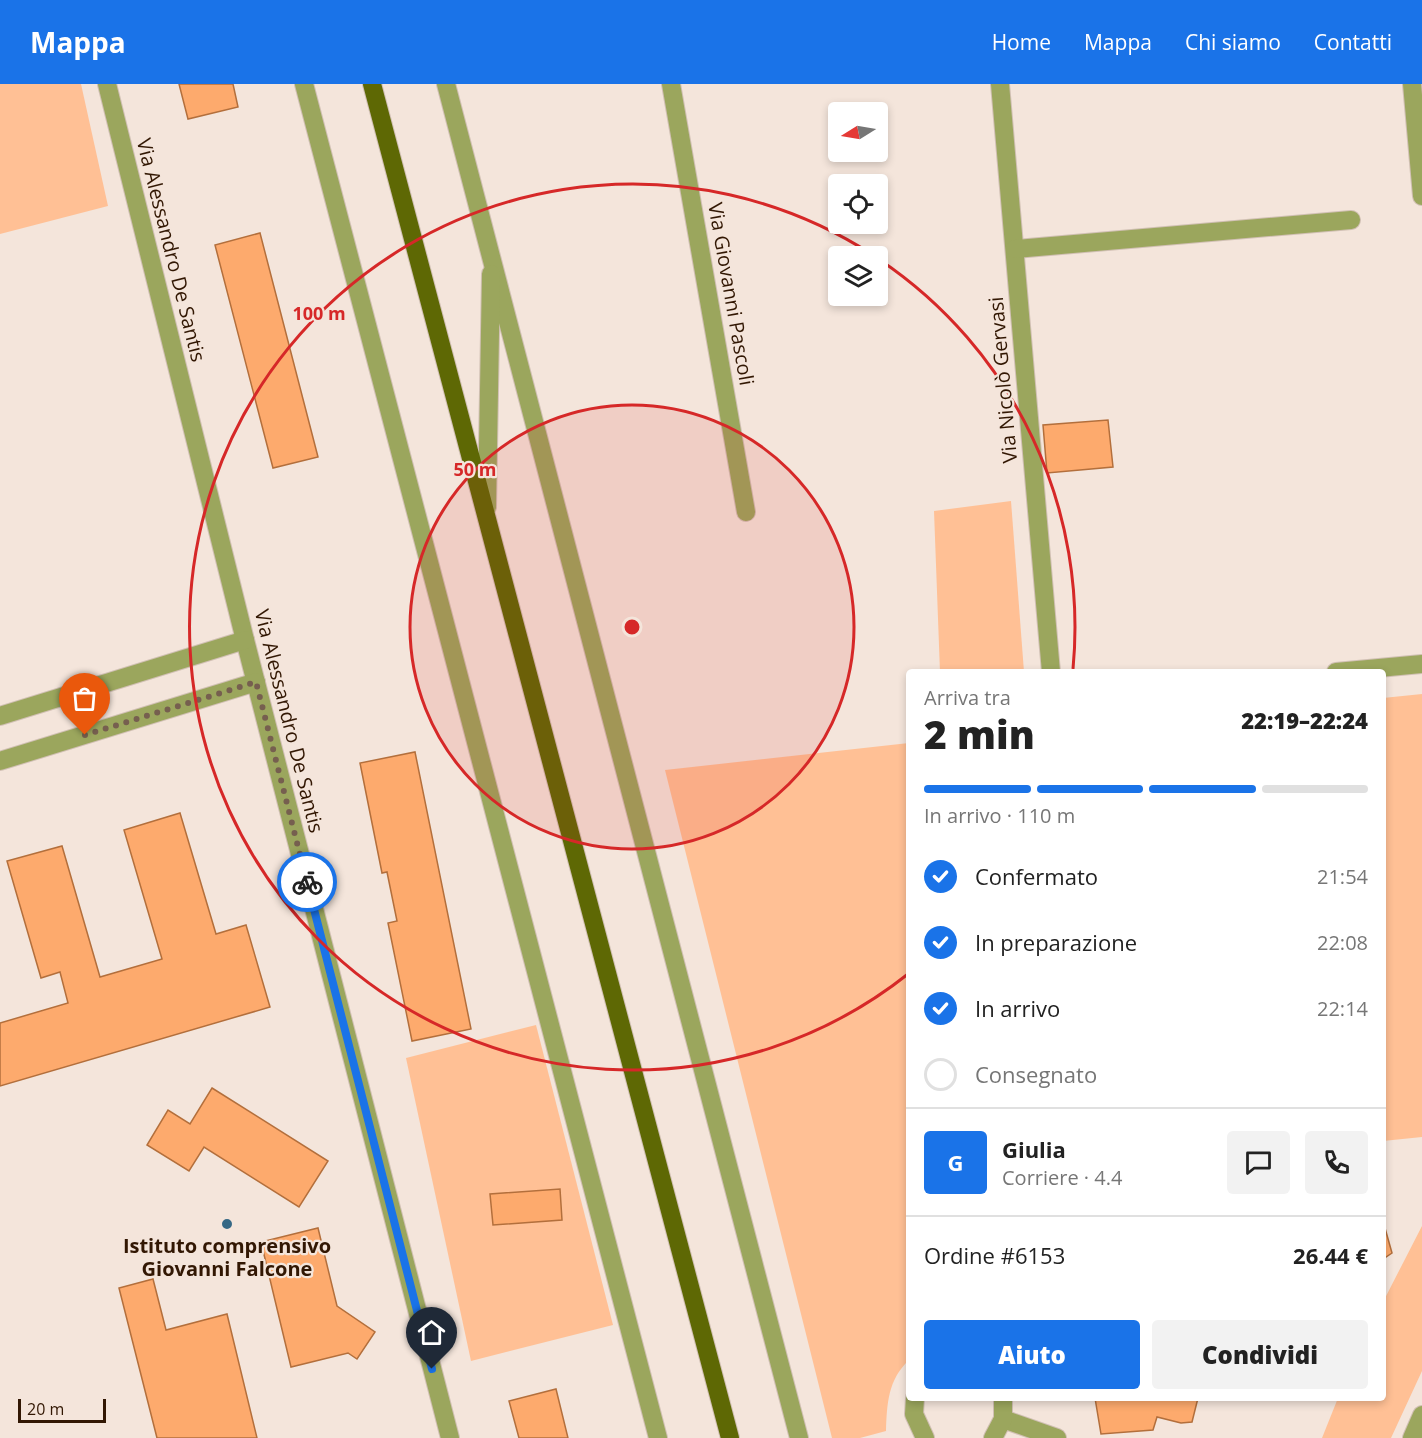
<!DOCTYPE html>
<html lang="it">
<meta charset="utf-8">
<style>
:root{--surface:#fff;--page:#f2f2f2;--text:#222;--muted:#767676;--line:#e0e0e0;--accent:#1a73e8}
body{margin:0;font-family:"Open Sans",sans-serif;background:var(--page);color:var(--text);height:100vh;display:flex;flex-direction:column;font-size:22px;white-space:nowrap}
*{box-sizing:border-box;margin:0}
p{font-size:20px;color:var(--muted)}
.icon{flex:none;width:33px;height:33px;fill:none;stroke:currentColor;stroke-width:2;stroke-linecap:round;stroke-linejoin:round}
.map{position:relative;flex:1;overflow:hidden}
.sheet{position:absolute;left:906px;top:585px;width:480px;height:732px;display:flex;flex-direction:column;background:var(--surface);border-radius:6px;box-shadow:0 3px 9px #0003}
.sheet>*{flex:none}
.needle{width:39px;rotate:259deg}
.fabs{position:absolute;left:828px;top:18px;display:grid;gap:12px}
.fabs a{display:grid;place-items:center;width:60px;height:60px;border-radius:6px;background:var(--surface);box-shadow:0 3px 9px #0003;font-size:30px}
.scale{position:absolute;left:18px;bottom:15px;width:88px;box-sizing:border-box;padding-left:6px;border:3px solid #321703;border-top:0;font-size:16px;line-height:21px;white-space:nowrap;color:#321703;-webkit-text-stroke:4px #f4e5db;paint-order:stroke}
.pin{position:absolute;display:grid;place-items:center;width:51px;height:51px;color:#fff;margin:-62px -26px;border-radius:50% 50% 50% 0;rotate:-45deg;box-shadow:0 0 6px #0007}
.pin .icon{rotate:45deg}
.courier{position:absolute;display:grid;place-items:center;width:60px;height:60px;margin:-30px;border:4px solid #1a73e8;border-radius:50%;background:#fff;color:#222;box-shadow:0 2px 8px #0007}
.headline em{font-style:normal;font-weight:800}
.headline div{display:flex;flex-direction:column-reverse}
.headline{display:flex;align-items:center;justify-content:space-between;height:102px;padding:0 18px}
h1{font-size:39px;font-weight:800;line-height:45px}
.bar{display:grid;grid-template-columns:repeat(4,1fr);gap:9px 6px;align-content:center;height:72px;padding:0 18px}
.bar i{height:8px;border-radius:4px;background:var(--line)}
.bar .active{background:var(--accent)}
.bar p{grid-column:span 4}
.line{display:flex;align-items:center;gap:15px;padding:0 18px;border-top:2px solid var(--line)}
.line div{flex:1}
.round{display:grid;place-items:center;flex:none;width:63px;height:63px;border-radius:6px;background:var(--page)}
ol{padding:0 18px;list-style:none}
li{display:flex;align-items:center;gap:18px;height:66px}
li p{margin-inline-start:auto}
li .icon{padding:6px;border-radius:50%;background:var(--accent);color:#fff;stroke-width:4}
li:last-child{color:var(--muted)}
li i{width:33px;height:33px;border:3px solid var(--line);border-radius:50%}
.cta{display:flex;gap:12px;margin-top:auto;padding:12px 18px}
.cta a{flex:1;height:69px;border-radius:6px;background:var(--accent);color:#fff;font-size:24px;font-weight:800;line-height:69px;text-align:center}
.cta a+a{background:var(--page);color:var(--text)}
header{display:flex;align-items:center;gap:36px;box-sizing:border-box;height:84px;padding:0 30px;background:var(--accent);color:#fff}
header strong{font-size:28px}
nav{display:flex;gap:33px;margin-inline-start:auto;font-size:21px}
.map>svg:first-child{display:block}
.green{fill:#ffc095}
.building{fill:#fdaa6d;stroke:#b36f3c;stroke-width:1.5}
.lines{fill:none;stroke-linecap:round;stroke-linejoin:round}
.minor-casing{stroke:#d1c0b4;stroke-width:20}
.major-casing{stroke:#d1c0b4;stroke-width:20}
.minor{stroke:#9ba65d;stroke-width:18}
.major{stroke:#5e6804;stroke-width:18}
.done{stroke:#765f4f;stroke-width:6;stroke-dasharray:0 10.8}
.route{stroke:#1a73e8;stroke-width:8}
.ring{fill:none;stroke:#d62828;stroke-width:3}
.poi-dot{fill:#356885;stroke:#f4e5db;stroke-width:2}
.labels{text-anchor:middle;stroke-width:4.5;stroke-linejoin:round;paint-order:stroke}
.street-label{font-size:20px;fill:#321703;stroke:#f4e5db}
.poi-label{font-size:20px;font-weight:bold;fill:#321703;stroke:#f4e5db}
.centre{fill:#d62828;stroke:#f4e5db;stroke-width:3}
.ring-label{font-size:18px;text-anchor:middle;font-weight:bold;fill:#d62828;stroke:#f4e5db;stroke-width:4.5;stroke-linejoin:round;paint-order:stroke}
</style>
<header>
<strong>Mappa</strong>
<nav><a>Home</a><a>Mappa</a><a>Chi siamo</a><a>Contatti</a></nav>
</header>
<div class="map">
<svg width="1422" height="1354" viewBox="0 0 1422 1354">
<rect width="100%" height="100%" fill="#f4e5db"/>
<g class="green">
<polygon points="0,0 81,0 108,122 0,150"/>
<polygon points="1011,417 1024,588 940,588 934,427"/>
<polygon points="1422,610 1422,1053 1383,1057 1383,614"/>
<path d="M909,659v617c-21,20 -22,43 -23,71l-26,7h-28l-167,-668z"/>
<polygon points="536,941 613,1241 471,1277 406,974"/>
<polygon points="1422,1142 1422,1287 1391,1354 1322,1354 1338,1314 1383,1314 1383,1218"/>
</g>
<g class="building">
<polygon points="179,0 233,0 238,23 188,35"/>
<polygon points="260,149 318,373 273,384 215,161"/>
<polygon points="1108,336 1113,383 1047,389 1043,341"/>
<polygon points="415,668 471,945 412,957 388,839 397,837 387,788 382,789 360,679"/>
<polygon points="180,729 216,850 246,841 270,923 0,1002 0,939 68,919 60,888 41,894 7,777 62,762 100,893 162,875 124,746"/>
<polygon points="212,1004 328,1077 299,1123 204,1063 189,1087 147,1061 168,1026 190,1040"/>
<polygon points="560,1105 562,1136 493,1141 490,1110"/>
<polygon points="1383,1137 1392,1169 1383,1175"/>
<polygon points="318,1144 337,1222 375,1248 357,1275 348,1269 291,1283 261,1158"/>
<polygon points="153,1195 166,1246 227,1230 257,1354 157,1354 119,1204"/>
<polygon points="556,1305 568,1354 519,1354 509,1317"/>
<polygon points="1095,1314 1198,1314 1192,1338 1181,1339 1157,1333 1153,1346 1101,1350"/>
</g>
<g class="lines">
<g class="minor-casing">
<g id="minor">
<polyline points="107,0 245,556 450,1354"/>
<polyline points="304,0 658,1354"/>
<polyline points="446,0 799,1354"/>
<polyline points="671,0 746,428"/>
<polyline points="1000,0 1051,588"/>
<polyline points="1412,0 1422,112"/>
<polyline points="1015,165 1351,136"/>
<polyline points="487,423 491,190"/>
<polyline points="1336,588 1422,580"/>
<polyline points="0,632 245,556"/>
<polyline points="0,677 256,598"/>
<polyline points="915,1314 914,1330 925,1354"/>
<polyline points="1003,1335 1057,1354"/>
<polyline points="993,1354 1003,1335 1003,1314"/>
<polyline points="1412,1354 1422,1331"/>
</g>
</g>
<g class="major-casing">
<polyline id="major" points="372,0 730,1354"/>
</g>
<use href="#minor" class="minor"/>
<use href="#major" class="major"/>
</g>
<g class="lines">
<polyline class="done" points="85,651 256,598 307,798"/>
<polyline class="route" points="307,798 432,1285"/>
</g>
<circle cx="632" cy="543" r="222" fill="#d62828" fill-opacity=".12"/>
<g class="ring">
<circle cx="632" cy="543" r="222"/>
<path d="M908 890A443 443 0 1 1 873 171M880 176A443 443 0 0 1 1073 585"/>
</g>
<circle class="poi-dot" cx="227" cy="1140" r="6"/>
<g class="labels">
<g class="street-label">
<text transform="translate(171 166) rotate(76)" y="7">Via Alessandro De Santis</text>
<text transform="translate(731 210) rotate(80)" y="7">Via Giovanni Pascoli</text>
<text transform="translate(1003 296) rotate(-95)" y="7">Via Nicolò Gervasi</text>
<text transform="translate(289 637) rotate(76)" y="7">Via Alessandro De Santis</text>
</g>
<g class="poi-label">
<text x="227" y="1169">Istituto comprensivo<tspan x="227" dy="23">Giovanni Falcone</tspan></text>
</g>
</g>
<circle cx="632" cy="543" r="9" class="centre"/>
<g class="ring-label">
<text x="319" y="236">100 m</text>
<text x="475" y="392">50 m</text>
</g>
</svg>
<div class="fabs">
<a><svg class="needle" viewBox="-14 -14 28 28"><path d="M0-13l5 13h-10z" fill="#e53935"/><path d="M0 13l5-13h-10z" fill="#767676"/></svg></a>
<a><svg class="icon" aria-label="locate" viewBox="0 0 24 24"><circle cx="12" cy="12" r="6"/><path d="M12 2v4M12 18v4M2 12h4M18 12h4"/></svg></a>
<a><svg class="icon" aria-label="layers" viewBox="0 0 24 24"><path d="M12 4l9 5-9 5-9-5zM3 14l9 5 9-5"/></svg></a>
</div>
<div class="scale">20 m</div>
<div class="pin" style="left:85px;top:651px;background:#ea580c"><svg class="icon" aria-label="bag" viewBox="0 0 24 24"><path d="M5 8h14l-1 12H6zM9 8a3 3 0 0 1 6 0"/></svg></div>
<div class="pin" style="left:432px;top:1285px;background:#1f2937"><svg class="icon" aria-label="home" viewBox="0 0 24 24"><path d="M3 11l9-7 9 7M6 9v11h12V9"/></svg></div>
<div class="courier" style="left:307px;top:798px"><svg class="icon" aria-label="bike" viewBox="0 0 24 24"><circle cx="6" cy="16" r="4"/><circle cx="18" cy="16" r="4"/><path d="M6 16l4-8h5l3 8M10 8l3 8H6M13 5h3"/></svg></div>
<section class="sheet">
<div class="headline"><div><h1>2 min</h1><p>Arriva tra</p></div><em>22:19–22:24</em></div>
<div class="bar"><i class="active"></i><i class="active"></i><i class="active"></i><i></i><p>In arrivo · 110 m</p></div>
<ol>
<li><svg class="icon" aria-label="check" viewBox="0 0 24 24"><path d="M5 12l5 5 9-10"/></svg>Confermato<p>21:54</p></li>
<li><svg class="icon" aria-label="check" viewBox="0 0 24 24"><path d="M5 12l5 5 9-10"/></svg>In preparazione<p>22:08</p></li>
<li><svg class="icon" aria-label="check" viewBox="0 0 24 24"><path d="M5 12l5 5 9-10"/></svg>In arrivo<p>22:14</p></li>
<li><i></i>Consegnato</li>
</ol>
<div class="line" style="height:108px"><b class="round" style="background:var(--accent);color:#fff">G</b><div><b>Giulia</b><p>Corriere · 4.4</p></div><a class="round"><svg class="icon" aria-label="chat" viewBox="0 0 24 24"><path d="M4 5h16v11H9l-5 4z"/></svg></a><a class="round"><svg class="icon" aria-label="phone" viewBox="0 0 24 24"><path d="M5 4h4l2 5-3 2q2 4 5 5l2-3 5 2v4C11 20 4 13 5 4z"/></svg></a></div>
<div class="line" style="height:78px"><div>Ordine #6153</div><b>26.44 €</b></div>
<div class="cta"><a>Aiuto</a><a>Condividi</a></div>
</section>
</div>
